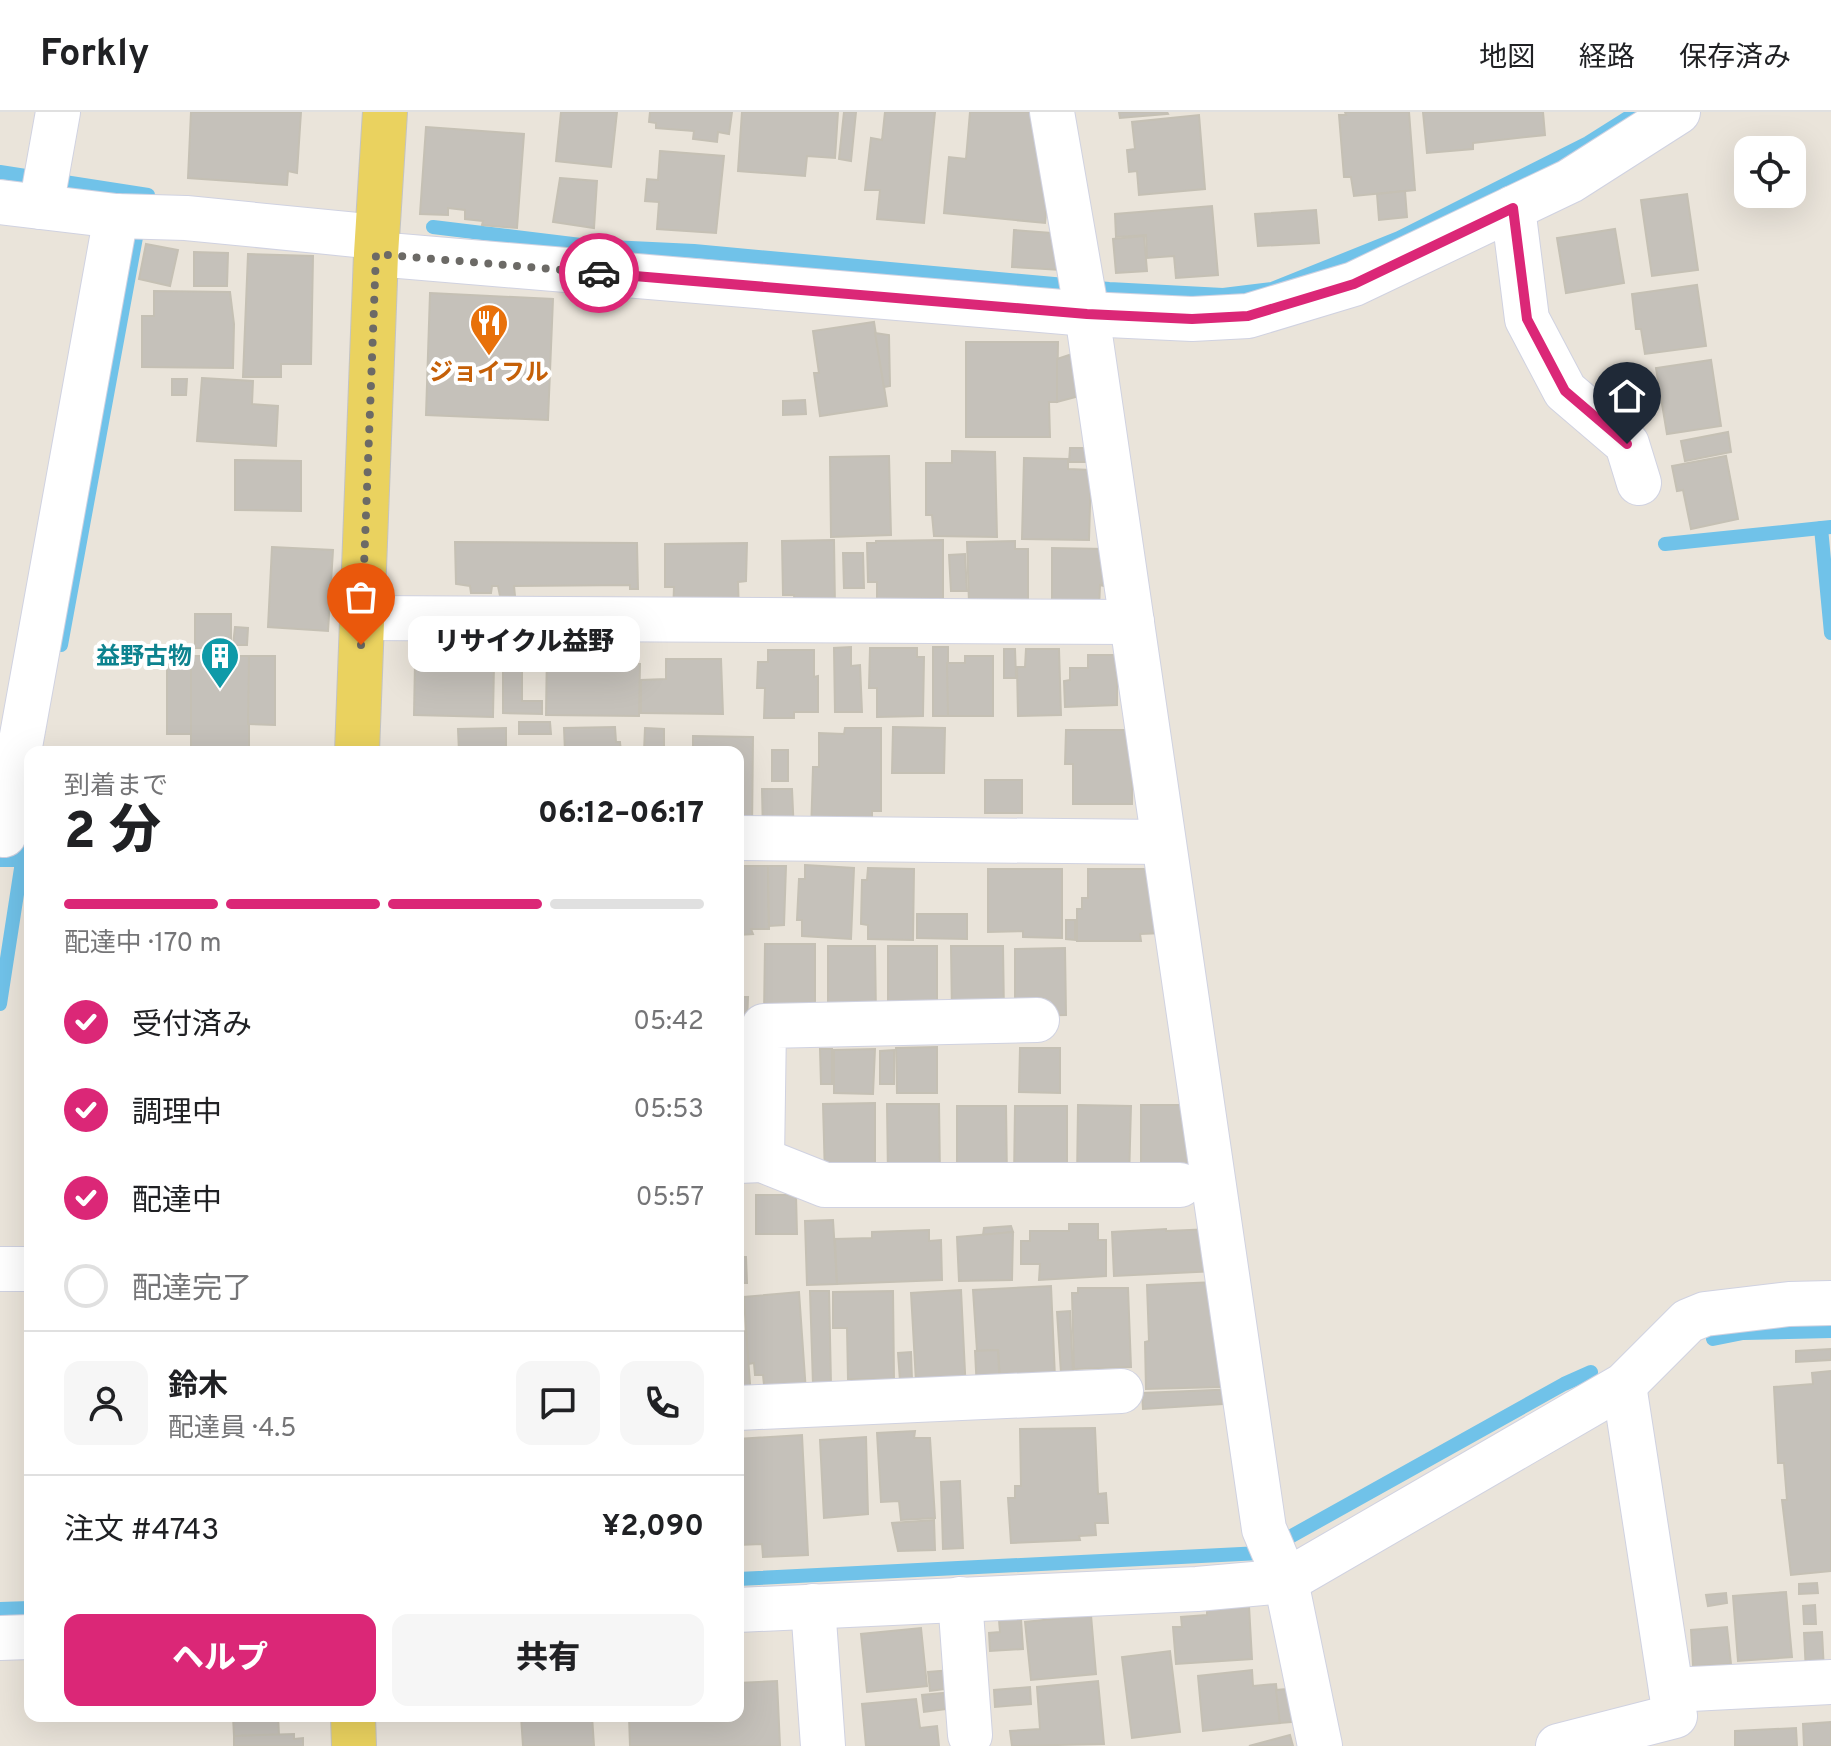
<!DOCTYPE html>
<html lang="ja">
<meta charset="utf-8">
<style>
:root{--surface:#fff;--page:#f6f6f6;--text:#202124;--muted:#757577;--line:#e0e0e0;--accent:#db2777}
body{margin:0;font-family:Overpass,"Noto Sans JP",sans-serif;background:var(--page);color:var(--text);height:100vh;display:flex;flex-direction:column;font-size:30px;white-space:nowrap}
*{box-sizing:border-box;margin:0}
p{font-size:26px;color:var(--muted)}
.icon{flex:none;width:44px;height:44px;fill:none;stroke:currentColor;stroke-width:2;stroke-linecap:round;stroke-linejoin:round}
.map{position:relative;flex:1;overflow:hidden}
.drawer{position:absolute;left:24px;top:634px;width:720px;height:976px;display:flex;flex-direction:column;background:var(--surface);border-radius:16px;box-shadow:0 8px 32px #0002}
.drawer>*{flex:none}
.controls{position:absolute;left:1734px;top:24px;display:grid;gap:16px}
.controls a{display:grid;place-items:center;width:72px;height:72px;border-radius:16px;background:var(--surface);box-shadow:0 8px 32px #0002;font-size:40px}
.pin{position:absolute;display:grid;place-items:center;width:68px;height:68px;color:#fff;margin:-82px -34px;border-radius:50% 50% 50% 0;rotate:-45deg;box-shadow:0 0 8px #0007}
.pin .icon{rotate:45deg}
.courier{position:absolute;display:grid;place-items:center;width:80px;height:80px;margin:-40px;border:6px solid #db2777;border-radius:50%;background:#fff;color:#222;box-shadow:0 2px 10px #0007}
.bubble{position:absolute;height:56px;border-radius:16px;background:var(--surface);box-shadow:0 8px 32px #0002;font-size:26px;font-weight:800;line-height:56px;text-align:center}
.headline em{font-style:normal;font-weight:800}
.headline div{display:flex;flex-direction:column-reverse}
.headline{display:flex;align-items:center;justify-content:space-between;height:136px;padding:0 40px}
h1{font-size:52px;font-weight:800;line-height:60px}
.bar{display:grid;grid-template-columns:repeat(4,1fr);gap:12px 8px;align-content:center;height:96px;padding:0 40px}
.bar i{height:10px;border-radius:6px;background:var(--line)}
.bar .current{background:var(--accent)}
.bar p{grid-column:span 4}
.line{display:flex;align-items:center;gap:20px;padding:0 40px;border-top:2px solid var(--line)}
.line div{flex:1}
.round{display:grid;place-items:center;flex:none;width:84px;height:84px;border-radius:16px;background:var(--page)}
ol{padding:0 40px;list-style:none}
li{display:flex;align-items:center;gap:24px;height:88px}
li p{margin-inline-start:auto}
li .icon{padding:8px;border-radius:50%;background:var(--accent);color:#fff;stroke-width:4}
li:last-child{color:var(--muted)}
li i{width:44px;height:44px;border:4px solid var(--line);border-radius:50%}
.action{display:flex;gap:16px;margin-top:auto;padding:16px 40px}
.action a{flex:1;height:92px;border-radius:16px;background:var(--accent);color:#fff;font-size:32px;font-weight:800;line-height:92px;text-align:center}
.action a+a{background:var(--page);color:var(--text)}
header{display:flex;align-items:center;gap:48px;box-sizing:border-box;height:112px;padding:0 40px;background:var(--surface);border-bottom:2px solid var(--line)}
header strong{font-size:38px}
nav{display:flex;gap:44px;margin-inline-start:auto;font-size:28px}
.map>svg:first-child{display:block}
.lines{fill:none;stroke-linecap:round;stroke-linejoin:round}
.stream{stroke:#70c2e9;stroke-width:14}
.building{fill:#c5c1ba;stroke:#c5c0b4;stroke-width:2}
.minor-casing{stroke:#d0d2e1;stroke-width:46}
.major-casing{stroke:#c3c3c3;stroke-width:46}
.minor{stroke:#fff;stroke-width:44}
.major{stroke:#ead25f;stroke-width:44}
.done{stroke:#6c6a66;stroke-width:8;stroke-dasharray:0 14.4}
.route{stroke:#db2777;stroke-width:10}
.labels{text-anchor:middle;stroke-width:8;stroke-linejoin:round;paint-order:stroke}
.food-label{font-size:24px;font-weight:bold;fill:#c56008;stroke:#fff}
.culture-label{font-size:24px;font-weight:bold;fill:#0d838f;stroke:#fff;text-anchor:end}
</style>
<header>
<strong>Forkly</strong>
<nav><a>地図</a><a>経路</a><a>保存済み</a></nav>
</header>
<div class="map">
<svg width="1831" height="1634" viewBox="0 0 1831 1634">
<rect width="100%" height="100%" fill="#eae4da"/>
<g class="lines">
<g class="stream">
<polyline points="0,60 148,83"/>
<polyline points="433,115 589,134 694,139 1109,177 1223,183 1272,177 1399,126 1588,31 1637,0"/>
<polyline points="1821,416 1831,521"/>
<polyline points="1665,432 1831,415"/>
<polyline points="61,533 139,109"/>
<polyline points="0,748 21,748"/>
<polyline points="0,892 28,711"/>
<polyline points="1713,1227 1743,1221 1831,1219"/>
<polyline points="738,1467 1261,1441 1564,1272 1591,1260"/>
<polyline points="0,1497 30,1496"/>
</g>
</g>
<g class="building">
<polygon points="191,0 301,0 297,61 288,59 287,73 188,66"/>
<polygon points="561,0 617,0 611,55 556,49"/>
<polygon points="650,0 732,0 729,22 718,20 717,30 693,27 694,19 656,16 656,11 649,10"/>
<polygon points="742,0 838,0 835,46 807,44 805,64 738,59"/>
<polygon points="844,0 856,0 851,49 839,47"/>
<polygon points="885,0 935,0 924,111 877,107 880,78 865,78 871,26 882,28"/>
<polygon points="970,0 1056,0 1045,111 944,101 949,45 966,47"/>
<polygon points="1119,0 1167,0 1168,2 1120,6"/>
<polygon points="1345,0 1409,0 1415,78 1354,84 1351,65 1344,65 1339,3 1346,3"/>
<polygon points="1423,0 1543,0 1545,23 1473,31 1473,37 1427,41"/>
<polygon points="1199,3 1205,77 1139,83 1137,59 1129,60 1127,38 1135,37 1132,10"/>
<polygon points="426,15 524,22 517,116 482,113 483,109 465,107 465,98 448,96 448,103 420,102"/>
<polygon points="660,39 724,44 716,121 657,117 659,90 645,89 647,67 658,68"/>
<polygon points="560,66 597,69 594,116 553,110"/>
<polygon points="1405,79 1407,105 1379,108 1377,82"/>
<polygon points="1687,82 1698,158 1652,164 1641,88"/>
<polygon points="1212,94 1218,163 1176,166 1174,144 1147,146 1146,123 1116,125 1115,102"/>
<polygon points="1316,98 1319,131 1258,134 1255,102"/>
<polygon points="1615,117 1624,171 1566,181 1557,126"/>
<polygon points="1014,118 1064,122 1061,158 1012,155"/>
<polygon points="1144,124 1147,159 1116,161 1113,127"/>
<polygon points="146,132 178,138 170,174 139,167"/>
<polygon points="194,140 228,141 227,174 194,174"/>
<polygon points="248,142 313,144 311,252 281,252 281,265 243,265"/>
<polygon points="1697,173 1706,234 1645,242 1641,217 1636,217 1632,182"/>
<polygon points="154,179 230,180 234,212 233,256 142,255 142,204 154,204"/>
<polygon points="430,181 553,187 548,308 426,303"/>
<polygon points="874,210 887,294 820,304 814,261 819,261 813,219"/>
<polygon points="875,221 889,223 890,274 884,275"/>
<polygon points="966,230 1058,230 1057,290 1049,290 1050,325 966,325"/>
<polygon points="1072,242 1083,283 1057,290 1057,247"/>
<polygon points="1711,248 1721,314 1667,322 1656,256"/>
<polygon points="1638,255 1644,288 1614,294 1608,261"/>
<polygon points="202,266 253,269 252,292 278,294 276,334 197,329"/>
<polygon points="172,267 187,267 186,283 172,283"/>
<polygon points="805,288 806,302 783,303 783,289"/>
<polygon points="1728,320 1731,340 1685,349 1681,329"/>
<polygon points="1070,336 1092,336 1092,350 1069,350"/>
<polygon points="952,339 995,340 997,425 934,424 932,403 926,403 926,351 952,351"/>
<polygon points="889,344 891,423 831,425 830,345"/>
<polygon points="1726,344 1738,407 1691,417 1683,378 1677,379 1672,354"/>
<polygon points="1024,346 1068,347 1068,357 1091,358 1089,428 1022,427"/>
<polygon points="235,348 301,349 301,399 235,398"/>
<polygon points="834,428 835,496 795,497 794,483 783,483 782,429"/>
<polygon points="943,428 943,488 877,488 877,470 868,470 867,431 876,431 876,429"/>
<polygon points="1015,429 1015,437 1028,437 1028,490 969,491 967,430"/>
<polygon points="455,430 637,431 638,477 630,477 630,473 514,474 515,484 500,484 498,474 492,474 491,481 471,481 470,474 456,472"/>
<polygon points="747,431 746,469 738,470 739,501 673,502 674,475 665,475 665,432"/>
<polygon points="272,435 333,438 328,519 268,515"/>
<polygon points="1052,436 1105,437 1104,474 1100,473 1099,498 1052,497"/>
<polygon points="843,441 863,441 864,476 844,476"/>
<polygon points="965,442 967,479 951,479 949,443"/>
<rect x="195" y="502" width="36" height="34"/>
<polygon points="235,515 248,516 247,533 233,533"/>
<polygon points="851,535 851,554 860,553 862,600 835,600 834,536"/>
<rect x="933" y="535" width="15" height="69"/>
<polygon points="547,536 600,536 600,551 640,552 639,604 546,603"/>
<polygon points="870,536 917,536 917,545 924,545 923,604 877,605 877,576 869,576"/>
<polygon points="503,537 522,537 522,589 542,589 542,602 503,601"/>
<polygon points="1004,537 1015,537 1016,566 1004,566"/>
<polygon points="1026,537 1059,537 1061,603 1018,604 1017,555 1025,555"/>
<polygon points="768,538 814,538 814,565 818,564 818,600 794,600 794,606 764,606 765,576 757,576 758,550 768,550"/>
<polygon points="1088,543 1117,543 1117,593 1065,595 1064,569 1070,568 1070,556 1088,556"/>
<rect x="167" y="544" width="24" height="78"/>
<rect x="191" y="544" width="58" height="96"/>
<polygon points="249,544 275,544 275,613 248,612"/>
<polygon points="965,544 993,544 993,604 948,604 947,551 965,551"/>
<polygon points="666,547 721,547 723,602 641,601 641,568 666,567"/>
<polygon points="415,551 494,552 493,605 414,603"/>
<polygon points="519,610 550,610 551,622 519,622"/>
<polygon points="615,615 616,630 620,630 621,640 565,640 564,616"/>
<polygon points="893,615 945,616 944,661 892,661"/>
<polygon points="506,616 506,640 459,640 458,617"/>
<polygon points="645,616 664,617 664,640 644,640"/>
<polygon points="845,616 881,616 881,699 872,699 872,722 811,722 813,655 819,655 819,621 844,622"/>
<polygon points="1066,618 1133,618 1132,692 1073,692 1073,652 1065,652"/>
<polygon points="693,624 753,625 752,720 738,721 738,640 693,640"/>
<rect x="772" y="638" width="16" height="31"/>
<rect x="985" y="668" width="37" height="33"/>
<polygon points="762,677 792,677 794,721 763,722"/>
<polygon points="805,753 854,756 851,827 802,824 802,808 797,808 799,767 805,767"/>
<polygon points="738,754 768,754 769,817 751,817 753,822 738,823"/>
<polygon points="768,754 786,754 784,813 769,814"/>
<polygon points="868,756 914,757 913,828 868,827 868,813 861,812 862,768 867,768"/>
<polygon points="988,757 1062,757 1062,826 1023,825 1023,819 988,820"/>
<polygon points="1088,757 1162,757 1163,821 1140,822 1141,829 1077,829 1077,797 1082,797 1082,786 1088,786"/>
<polygon points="917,802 967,802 967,827 917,826"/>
<polygon points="1066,808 1075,808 1075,828 1066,827"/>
<polygon points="765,832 815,832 815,902 764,903"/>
<polygon points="828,834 875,834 876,904 828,905"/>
<rect x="888" y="834" width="49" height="69"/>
<polygon points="951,834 1003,834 1004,902 952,902"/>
<polygon points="1065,836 1066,903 1015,904 1015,837"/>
<polygon points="738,885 748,885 747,911 738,911"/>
<polygon points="937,935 937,981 897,981 896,936"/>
<polygon points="1020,936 1060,936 1060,981 1019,980"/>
<polygon points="820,937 832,937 832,972 821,972"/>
<polygon points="875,937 873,982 834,981 834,938"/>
<polygon points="894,938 894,972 880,972 880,939"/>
<polygon points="875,991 875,1065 825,1065 823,992"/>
<polygon points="887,992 939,992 940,1064 888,1064"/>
<polygon points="1078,993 1131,994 1129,1068 1077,1068"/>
<rect x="1141" y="993" width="52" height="78"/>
<polygon points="957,994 1006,994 1007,1067 957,1068"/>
<polygon points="1015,994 1067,994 1067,1067 1014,1067"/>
<polygon points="756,1083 796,1083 797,1122 756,1122"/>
<polygon points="833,1108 837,1172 807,1173 805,1109"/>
<polygon points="1069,1112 1098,1112 1098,1128 1106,1128 1106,1164 1039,1168 1040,1152 1021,1152 1021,1129 1030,1129 1030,1119 1069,1119"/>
<polygon points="1011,1114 1013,1120 983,1123 984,1116"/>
<polygon points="1166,1117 1166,1119 1212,1117 1216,1159 1114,1164 1112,1120"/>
<polygon points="929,1118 929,1129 941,1128 942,1168 837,1172 835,1127 872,1126 872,1120"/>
<polygon points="1013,1120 1012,1168 959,1169 957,1125"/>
<polygon points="738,1145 746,1145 747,1171 738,1171"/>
<polygon points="1216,1170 1221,1275 1146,1277 1145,1230 1149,1229 1147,1173"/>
<polygon points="1051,1174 1055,1266 1001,1282 998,1238 977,1239 973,1178"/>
<polygon points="1078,1176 1128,1176 1131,1255 1074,1257 1072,1181 1078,1181"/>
<polygon points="961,1178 966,1281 916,1270 911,1181"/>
<polygon points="810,1179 829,1179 831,1272 813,1273"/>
<polygon points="893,1179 894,1267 848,1267 847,1216 833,1216 833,1180"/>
<polygon points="799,1180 806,1280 765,1283 763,1263 755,1263 754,1251 748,1252 744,1185"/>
<polygon points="1070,1199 1073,1260 1061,1261 1057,1200"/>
<polygon points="746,1219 751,1284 741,1285 738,1220"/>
<polygon points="1831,1237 1831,1248 1796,1250 1796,1239"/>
<polygon points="998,1238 1000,1276 977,1278 975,1239"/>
<polygon points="911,1240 912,1268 900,1269 898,1241"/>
<polygon points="1831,1259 1831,1459 1791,1463 1782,1388 1787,1388 1784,1351 1778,1351 1774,1275 1813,1272 1812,1261"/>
<polygon points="1238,1277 1239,1291 1143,1297 1142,1281"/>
<polygon points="1095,1316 1098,1382 1106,1381 1108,1411 1095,1411 1096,1423 1079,1424 1080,1428 1011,1431 1008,1386 1015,1386 1015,1374 1021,1374 1020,1317"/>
<polygon points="915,1319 914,1326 930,1326 935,1406 901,1408 899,1389 881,1390 877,1321"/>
<polygon points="802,1323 808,1443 763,1445 762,1432 738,1433 738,1327"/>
<polygon points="866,1325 868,1402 824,1406 820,1328"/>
<polygon points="960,1369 963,1436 943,1437 941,1370"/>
<polygon points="934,1408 935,1438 898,1439 892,1411"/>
<polygon points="1817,1471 1818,1481 1799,1482 1799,1472"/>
<polygon points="1786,1480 1792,1545 1738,1549 1733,1484"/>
<polygon points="1726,1481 1727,1491 1708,1494 1706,1483"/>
<polygon points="1815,1493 1816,1512 1804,1512 1803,1494"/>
<polygon points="1249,1494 1252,1547 1176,1552 1173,1515 1182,1515 1181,1505 1207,1503 1207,1497"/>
<polygon points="1091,1503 1096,1562 1031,1568 1025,1510"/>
<polygon points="1021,1507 1023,1537 990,1539 989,1521 1000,1520 999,1508"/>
<polygon points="1727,1515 1731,1552 1693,1554 1691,1518"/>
<polygon points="921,1516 927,1574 867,1580 861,1522"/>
<polygon points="1822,1520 1824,1559 1806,1560 1804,1521"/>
<polygon points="1170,1539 1180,1620 1132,1626 1122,1545"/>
<polygon points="952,1558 954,1576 930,1579 928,1560"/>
<polygon points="1252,1558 1253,1574 1276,1572 1280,1611 1203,1619 1198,1564"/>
<polygon points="777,1569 780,1634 630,1634 629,1604 738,1604 738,1571"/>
<polygon points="1098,1569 1104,1632 1012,1634 1010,1619 1040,1617 1037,1575"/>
<polygon points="1030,1575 1031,1592 995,1595 994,1578"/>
<polygon points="1299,1576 1303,1609 1280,1611 1276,1578"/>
<polygon points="953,1580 955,1596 924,1600 922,1583"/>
<polygon points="916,1587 920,1616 937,1614 939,1634 866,1634 862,1592"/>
<polygon points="233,1604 278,1604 279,1623 234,1624"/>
<polygon points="521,1604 592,1604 594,1634 523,1634"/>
<polygon points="1831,1610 1831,1634 1804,1634 1803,1612"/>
<polygon points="1796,1616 1797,1634 1735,1634 1735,1619"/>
<polygon points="294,1622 294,1627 303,1626 303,1634 234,1634 234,1624"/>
<polygon points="1290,1623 1293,1634 1249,1634"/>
</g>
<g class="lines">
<g class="minor-casing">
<g id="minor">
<polyline points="1052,0 1087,202 1264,1417 1286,1469 1320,1634"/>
<polyline points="0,90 116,104 186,106 377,125"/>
<polyline points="41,95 58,0"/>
<polyline points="1513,96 1527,207 1565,279 1627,332 1639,371"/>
<polyline points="376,142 1087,202 1192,207 1248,204 1354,172 1570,69 1678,0"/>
<polyline points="362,506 1132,510"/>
<polyline points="4,723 116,104"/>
<polyline points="738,726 1163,730"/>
<polyline points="762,1048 764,914 1037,908"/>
<polyline points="738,1049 762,1048 825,1073 1180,1073"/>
<polyline points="0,1157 30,1157"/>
<polyline points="738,1296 1121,1279"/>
<polyline points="960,1487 970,1623"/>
<polyline points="813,1494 823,1634"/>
<polyline points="738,1498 1197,1477 1286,1469 1624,1273 1688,1209 1705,1202 1789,1192 1831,1191"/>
<polyline points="0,1526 30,1525"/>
<polyline points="1671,1578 1831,1570"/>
<polyline points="1558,1634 1675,1604 1624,1273"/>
</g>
</g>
<g class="major-casing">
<g id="major">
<polyline points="357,640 376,142 385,0"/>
<polyline points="353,1604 354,1634"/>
</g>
</g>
<use href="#minor" class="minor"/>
<use href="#major" class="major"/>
</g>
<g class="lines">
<polyline class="done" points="361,533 376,142 599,161"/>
<polyline class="route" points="599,161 1087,202 1192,207 1248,204 1354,172 1513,96 1527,207 1565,279 1627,332"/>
</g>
<defs>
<g id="restaurant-pin" transform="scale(2)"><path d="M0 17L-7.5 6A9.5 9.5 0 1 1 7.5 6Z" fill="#e8710a" stroke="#fff"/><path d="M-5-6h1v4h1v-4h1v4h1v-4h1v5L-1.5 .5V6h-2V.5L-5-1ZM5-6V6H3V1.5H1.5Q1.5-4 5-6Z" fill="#fff"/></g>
<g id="building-pin" transform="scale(2)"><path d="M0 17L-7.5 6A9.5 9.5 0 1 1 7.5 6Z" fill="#0f9aa8" stroke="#fff"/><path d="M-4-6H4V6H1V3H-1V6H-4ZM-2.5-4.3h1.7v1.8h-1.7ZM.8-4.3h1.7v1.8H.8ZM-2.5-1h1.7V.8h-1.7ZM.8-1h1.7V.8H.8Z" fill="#fff"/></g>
</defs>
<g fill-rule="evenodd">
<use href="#restaurant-pin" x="489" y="211"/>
<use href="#building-pin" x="220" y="544"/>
</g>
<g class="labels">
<g class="food-label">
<text x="489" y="268">ジョイフル</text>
</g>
<g class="culture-label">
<text x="192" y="552">益野古物</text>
</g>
</g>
</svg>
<div class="controls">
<a><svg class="icon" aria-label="locate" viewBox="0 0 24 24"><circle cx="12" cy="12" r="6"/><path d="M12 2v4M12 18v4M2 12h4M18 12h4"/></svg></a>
</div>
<div class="pin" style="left:361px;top:533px;background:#ea580c"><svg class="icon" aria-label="bag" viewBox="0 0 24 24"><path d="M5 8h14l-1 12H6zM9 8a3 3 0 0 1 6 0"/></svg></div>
<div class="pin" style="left:1627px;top:332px;background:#1f2937"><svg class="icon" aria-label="home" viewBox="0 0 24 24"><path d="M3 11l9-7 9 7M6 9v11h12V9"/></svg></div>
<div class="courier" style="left:599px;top:161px"><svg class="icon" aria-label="car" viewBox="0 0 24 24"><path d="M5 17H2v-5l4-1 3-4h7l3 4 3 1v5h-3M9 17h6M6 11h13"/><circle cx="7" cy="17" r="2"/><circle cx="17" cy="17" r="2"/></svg></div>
<div class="bubble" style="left:408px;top:504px;width:232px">リサイクル益野</div>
<section class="drawer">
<div class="headline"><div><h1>2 分</h1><p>到着まで</p></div><em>06:12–06:17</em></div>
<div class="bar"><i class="current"></i><i class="current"></i><i class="current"></i><i></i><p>配達中 · 170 m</p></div>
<ol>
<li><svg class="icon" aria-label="check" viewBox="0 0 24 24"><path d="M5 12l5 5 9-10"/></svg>受付済み<p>05:42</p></li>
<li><svg class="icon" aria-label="check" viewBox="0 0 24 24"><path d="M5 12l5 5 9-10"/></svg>調理中<p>05:53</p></li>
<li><svg class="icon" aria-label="check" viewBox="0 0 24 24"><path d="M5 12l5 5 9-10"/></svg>配達中<p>05:57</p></li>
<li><i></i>配達完了</li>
</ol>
<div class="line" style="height:144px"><a class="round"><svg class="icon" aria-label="person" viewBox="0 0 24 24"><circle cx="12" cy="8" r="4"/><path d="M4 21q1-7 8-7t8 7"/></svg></a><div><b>鈴木</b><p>配達員 · 4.5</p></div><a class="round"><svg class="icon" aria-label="chat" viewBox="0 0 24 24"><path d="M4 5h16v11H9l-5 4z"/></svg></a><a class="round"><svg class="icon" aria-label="phone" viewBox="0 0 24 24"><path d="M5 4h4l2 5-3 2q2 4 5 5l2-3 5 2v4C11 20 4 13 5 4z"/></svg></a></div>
<div class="line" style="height:104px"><div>注文 #4743</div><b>¥2,090</b></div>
<div class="action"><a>ヘルプ</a><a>共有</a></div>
</section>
</div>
